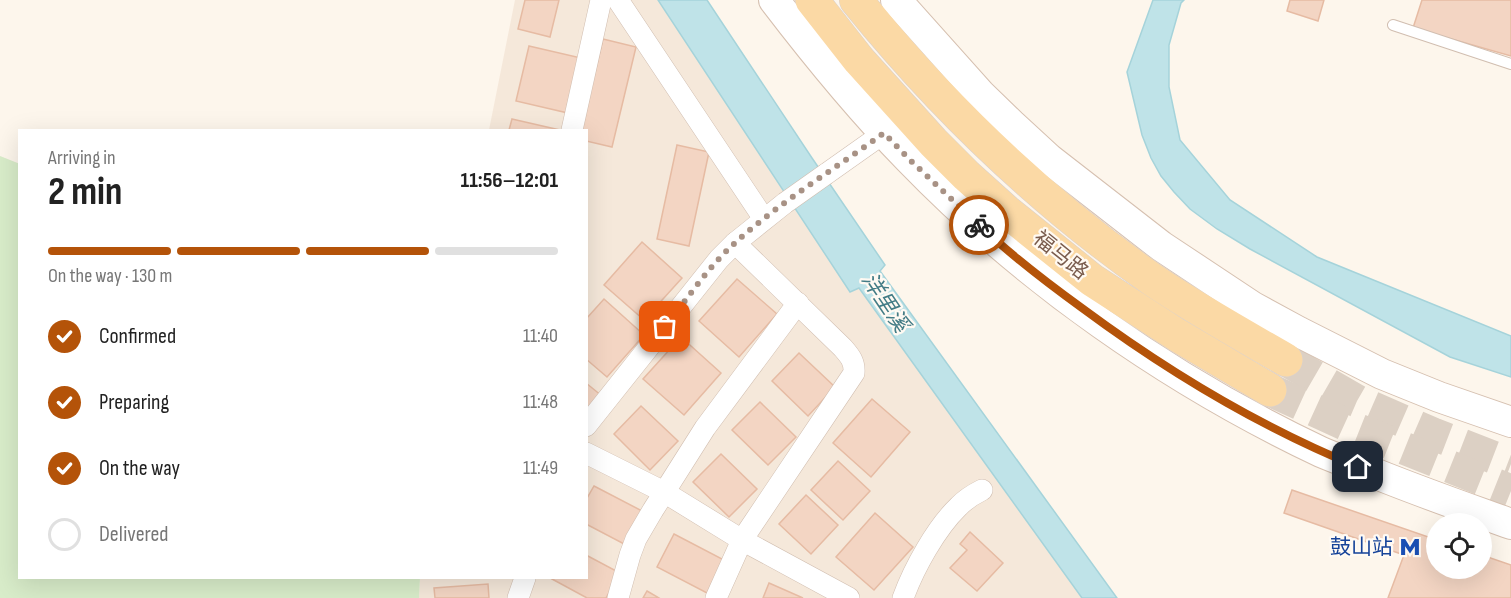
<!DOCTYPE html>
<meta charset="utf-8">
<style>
:root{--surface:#fff;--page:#f6f6f6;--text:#222;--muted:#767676;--line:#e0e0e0;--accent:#b45309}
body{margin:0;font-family:"Sofia Sans Condensed","Noto Sans SC",sans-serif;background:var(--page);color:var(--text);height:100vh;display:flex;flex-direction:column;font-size:22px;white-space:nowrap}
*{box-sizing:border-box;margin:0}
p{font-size:20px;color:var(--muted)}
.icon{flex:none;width:33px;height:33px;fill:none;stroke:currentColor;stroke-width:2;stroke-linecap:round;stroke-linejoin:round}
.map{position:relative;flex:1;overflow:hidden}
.details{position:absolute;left:18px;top:129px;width:570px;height:450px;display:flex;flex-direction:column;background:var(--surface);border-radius:0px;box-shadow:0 6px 24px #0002}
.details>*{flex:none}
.controls{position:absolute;left:1426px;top:513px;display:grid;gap:12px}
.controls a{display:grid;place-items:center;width:66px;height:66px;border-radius:50%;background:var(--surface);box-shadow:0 6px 24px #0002;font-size:30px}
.pin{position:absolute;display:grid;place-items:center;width:51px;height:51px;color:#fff;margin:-26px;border-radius:12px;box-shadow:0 3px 9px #0006}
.courier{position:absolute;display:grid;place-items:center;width:60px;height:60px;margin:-30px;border:4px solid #b45309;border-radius:50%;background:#fff;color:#222;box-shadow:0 2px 8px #0007}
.head em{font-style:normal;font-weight:700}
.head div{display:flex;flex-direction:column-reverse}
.head{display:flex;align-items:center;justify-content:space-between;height:102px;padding:0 30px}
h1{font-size:39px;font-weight:700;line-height:45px}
.bar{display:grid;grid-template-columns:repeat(4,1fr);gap:9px 6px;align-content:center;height:72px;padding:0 30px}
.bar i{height:8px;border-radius:4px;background:var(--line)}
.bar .active{background:var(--accent)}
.bar p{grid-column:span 4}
ol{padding:0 30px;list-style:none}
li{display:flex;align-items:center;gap:18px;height:66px}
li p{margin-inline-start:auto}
li .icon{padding:6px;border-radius:50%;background:var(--accent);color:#fff;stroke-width:4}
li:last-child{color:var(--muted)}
li i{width:33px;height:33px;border:3px solid var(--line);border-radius:50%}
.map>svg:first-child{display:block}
.residential{fill:#f5e8da}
.green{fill:#d8ecc9}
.water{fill:#bfe3e8;stroke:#a5d3da;stroke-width:1.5}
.building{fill:#f3d5c3;stroke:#e6bba3;stroke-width:1.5}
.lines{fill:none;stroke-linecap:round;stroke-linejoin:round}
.primary-tunnel{stroke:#dcd0c4;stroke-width:33;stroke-dasharray:33 16;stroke-linecap:butt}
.lane-casing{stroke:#d1beb0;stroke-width:12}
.street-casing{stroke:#d1beb0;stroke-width:22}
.secondary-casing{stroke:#d6c0b0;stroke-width:32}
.primary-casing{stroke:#dad1cd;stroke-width:34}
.lane{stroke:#fff;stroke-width:10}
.street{stroke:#fff;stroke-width:21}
.secondary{stroke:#fff;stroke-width:30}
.primary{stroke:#fbd9a5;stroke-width:33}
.street-bridge-casing{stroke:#d1beb0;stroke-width:22;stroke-linecap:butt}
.street-bridge{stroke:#fff;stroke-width:21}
.done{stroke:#a89285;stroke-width:6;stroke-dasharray:0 10.8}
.route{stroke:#b45309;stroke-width:8}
.labels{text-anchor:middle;stroke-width:4.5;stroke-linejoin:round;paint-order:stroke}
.street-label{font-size:21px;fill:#7a5c4d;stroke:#fffaf3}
.transit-label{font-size:21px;fill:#164399;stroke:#fffaf3;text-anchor:end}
.water-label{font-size:22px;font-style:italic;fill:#437c86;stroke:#fffaf3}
</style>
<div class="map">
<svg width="1511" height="598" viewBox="0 0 1511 598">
<rect width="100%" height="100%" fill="#fdf6ec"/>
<polygon class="residential" points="515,0 658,0 850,292 859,287 1082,598 419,598 420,578 586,578 586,130 489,130"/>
<polygon class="green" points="0,156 20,164 20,578 420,578 419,598 0,598"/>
<g class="water">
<polygon points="658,0 707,0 812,158 885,265 880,271 1117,598 1082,598 859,288 850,292"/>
<polygon points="1153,0 1184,0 1181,3 1169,45 1169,87 1180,140 1230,200 1317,257 1511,336 1511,377 1450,357 1250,249 1217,229 1190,209 1174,192 1161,176 1151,158 1142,135 1127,72"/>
</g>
<g class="building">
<polygon points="525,0 559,0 550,37 518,29"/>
<polygon points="1290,0 1324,0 1318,21 1287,11"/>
<polygon points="1422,0 1511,0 1511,56 1413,28"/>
<polygon points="603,39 636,47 612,147 586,141 586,130 581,130"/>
<polygon points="529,46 581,58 568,113 516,101"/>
<polygon points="512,119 560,130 509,130"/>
<polygon points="677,145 709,152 689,246 657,239"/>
<polygon points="642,242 682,278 644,320 604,285"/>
<polygon points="737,279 777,314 739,357 699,321"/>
<polygon points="604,299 644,335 607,377 586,359 586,319"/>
<polygon points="681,337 721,373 684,415 643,379"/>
<polygon points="799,353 835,387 808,416 772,381"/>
<polygon points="586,383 602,396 586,414"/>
<polygon points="872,399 910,432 871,477 833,443"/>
<polygon points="760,402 796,437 768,465 732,430"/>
<polygon points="641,406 678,441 650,470 614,434"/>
<polygon points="721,454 757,489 729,517 693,482"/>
<polygon points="838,461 870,491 843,520 811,490"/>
<polygon points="594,486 644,512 626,545 586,524 586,500"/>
<polygon points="1292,490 1437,540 1437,568 1482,568 1482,555 1511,565 1511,598 1388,598 1404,555 1284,513"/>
<polygon points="806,495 838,525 811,554 779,524"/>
<polygon points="875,513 913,547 874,590 836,557"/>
<polygon points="970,532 1003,563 977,591 950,568 967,550 960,544"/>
<polygon points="674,534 724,560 707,593 657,567"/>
<polygon points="586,555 620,573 606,598 587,598 552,579 553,578 586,578"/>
<polygon points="769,583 803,598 763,598"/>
<polygon points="488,584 489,598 435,598 434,588"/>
<polygon points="647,591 659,598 643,598"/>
</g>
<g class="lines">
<g class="primary-tunnel">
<polyline points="1286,360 1357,401 1433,434 1511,464"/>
<polyline points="1270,390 1351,427 1511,491"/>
</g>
<g class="lane-casing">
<polyline id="lane" points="1393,25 1511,64"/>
</g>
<g class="street-casing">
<g id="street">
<polyline points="618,0 764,219"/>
<polyline points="572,130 601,0"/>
<polyline points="826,174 884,133"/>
<polyline points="586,426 719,259 735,243 785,203"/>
<polyline points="586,453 664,492 742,540 849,598"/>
<polyline points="518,598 525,578"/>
<polyline points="618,598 630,555 636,539 653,510 705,428 798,303"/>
<path d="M716,598l26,-58 112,-167c1,-11 -4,-17 -11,-25l-108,-105"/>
<path d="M903,598c11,-30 33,-70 56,-92 7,-7 15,-12 23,-16"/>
</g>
</g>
<g class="secondary-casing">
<g id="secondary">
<path d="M774,0c42,55 86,109 135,159 116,120 260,221 412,293 14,6 28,11 43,17 48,20 97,37 147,55"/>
<polyline points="896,0 980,94 1011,124 1049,159 1161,246 1253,307 1299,332 1382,374 1439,397 1511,422"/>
</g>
</g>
<g class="primary-casing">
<g id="primary">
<polyline points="812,0 859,60 933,142 967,176 1006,211 1092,280 1177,335 1270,390"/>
<path d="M856,0c87,108 183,200 297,280 43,29 88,54 133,80"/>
</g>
</g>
<use href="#lane" class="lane"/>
<use href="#street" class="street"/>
<use href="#secondary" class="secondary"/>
<use href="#primary" class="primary"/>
<g class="street-bridge-casing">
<polyline id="street-bridge" points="785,203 826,174"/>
</g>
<use href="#street-bridge" class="street-bridge"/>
</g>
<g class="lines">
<path class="done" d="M665,327c22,-28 44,-61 71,-85 44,-40 100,-74 148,-109l26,27 69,65"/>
<path class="route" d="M979,225c32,30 67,57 103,83 85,63 178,119 276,159"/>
</g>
<defs>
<g id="metro-bare" transform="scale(1.62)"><path d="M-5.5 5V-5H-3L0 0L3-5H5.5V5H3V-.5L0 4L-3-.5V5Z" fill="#1a4fb4" stroke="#fffaf3" stroke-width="2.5" paint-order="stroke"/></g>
</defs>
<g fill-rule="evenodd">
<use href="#metro-bare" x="1410" y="547"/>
</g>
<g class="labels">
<g class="street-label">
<text transform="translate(1061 255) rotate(39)" y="7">福马路</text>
</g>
<g class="transit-label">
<text x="1393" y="554">鼓山站</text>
</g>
<g class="water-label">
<text transform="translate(886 302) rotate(56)" y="8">洋里溪</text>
</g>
</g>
</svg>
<div class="controls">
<a><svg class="icon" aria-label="locate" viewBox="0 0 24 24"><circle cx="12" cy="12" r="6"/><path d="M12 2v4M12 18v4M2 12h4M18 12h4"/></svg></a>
</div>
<div class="pin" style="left:665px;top:327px;background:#ea580c"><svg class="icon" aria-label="bag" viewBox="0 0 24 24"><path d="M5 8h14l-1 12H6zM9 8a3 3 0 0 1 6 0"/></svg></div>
<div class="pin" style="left:1358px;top:467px;background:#1f2937"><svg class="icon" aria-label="home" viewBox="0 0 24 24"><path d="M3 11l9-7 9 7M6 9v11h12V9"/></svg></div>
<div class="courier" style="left:979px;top:225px"><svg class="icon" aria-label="bike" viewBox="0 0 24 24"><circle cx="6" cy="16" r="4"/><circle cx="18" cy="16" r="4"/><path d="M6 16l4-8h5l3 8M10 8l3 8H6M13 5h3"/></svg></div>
<section class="details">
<div class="head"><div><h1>2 min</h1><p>Arriving in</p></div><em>11:56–12:01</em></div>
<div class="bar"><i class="active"></i><i class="active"></i><i class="active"></i><i></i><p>On the way · 130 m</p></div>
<ol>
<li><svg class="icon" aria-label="check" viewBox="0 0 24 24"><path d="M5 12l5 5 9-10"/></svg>Confirmed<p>11:40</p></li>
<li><svg class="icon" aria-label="check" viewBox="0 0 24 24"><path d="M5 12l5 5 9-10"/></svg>Preparing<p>11:48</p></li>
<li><svg class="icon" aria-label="check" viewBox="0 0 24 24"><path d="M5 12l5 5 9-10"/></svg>On the way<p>11:49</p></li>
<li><i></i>Delivered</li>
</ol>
</section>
</div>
